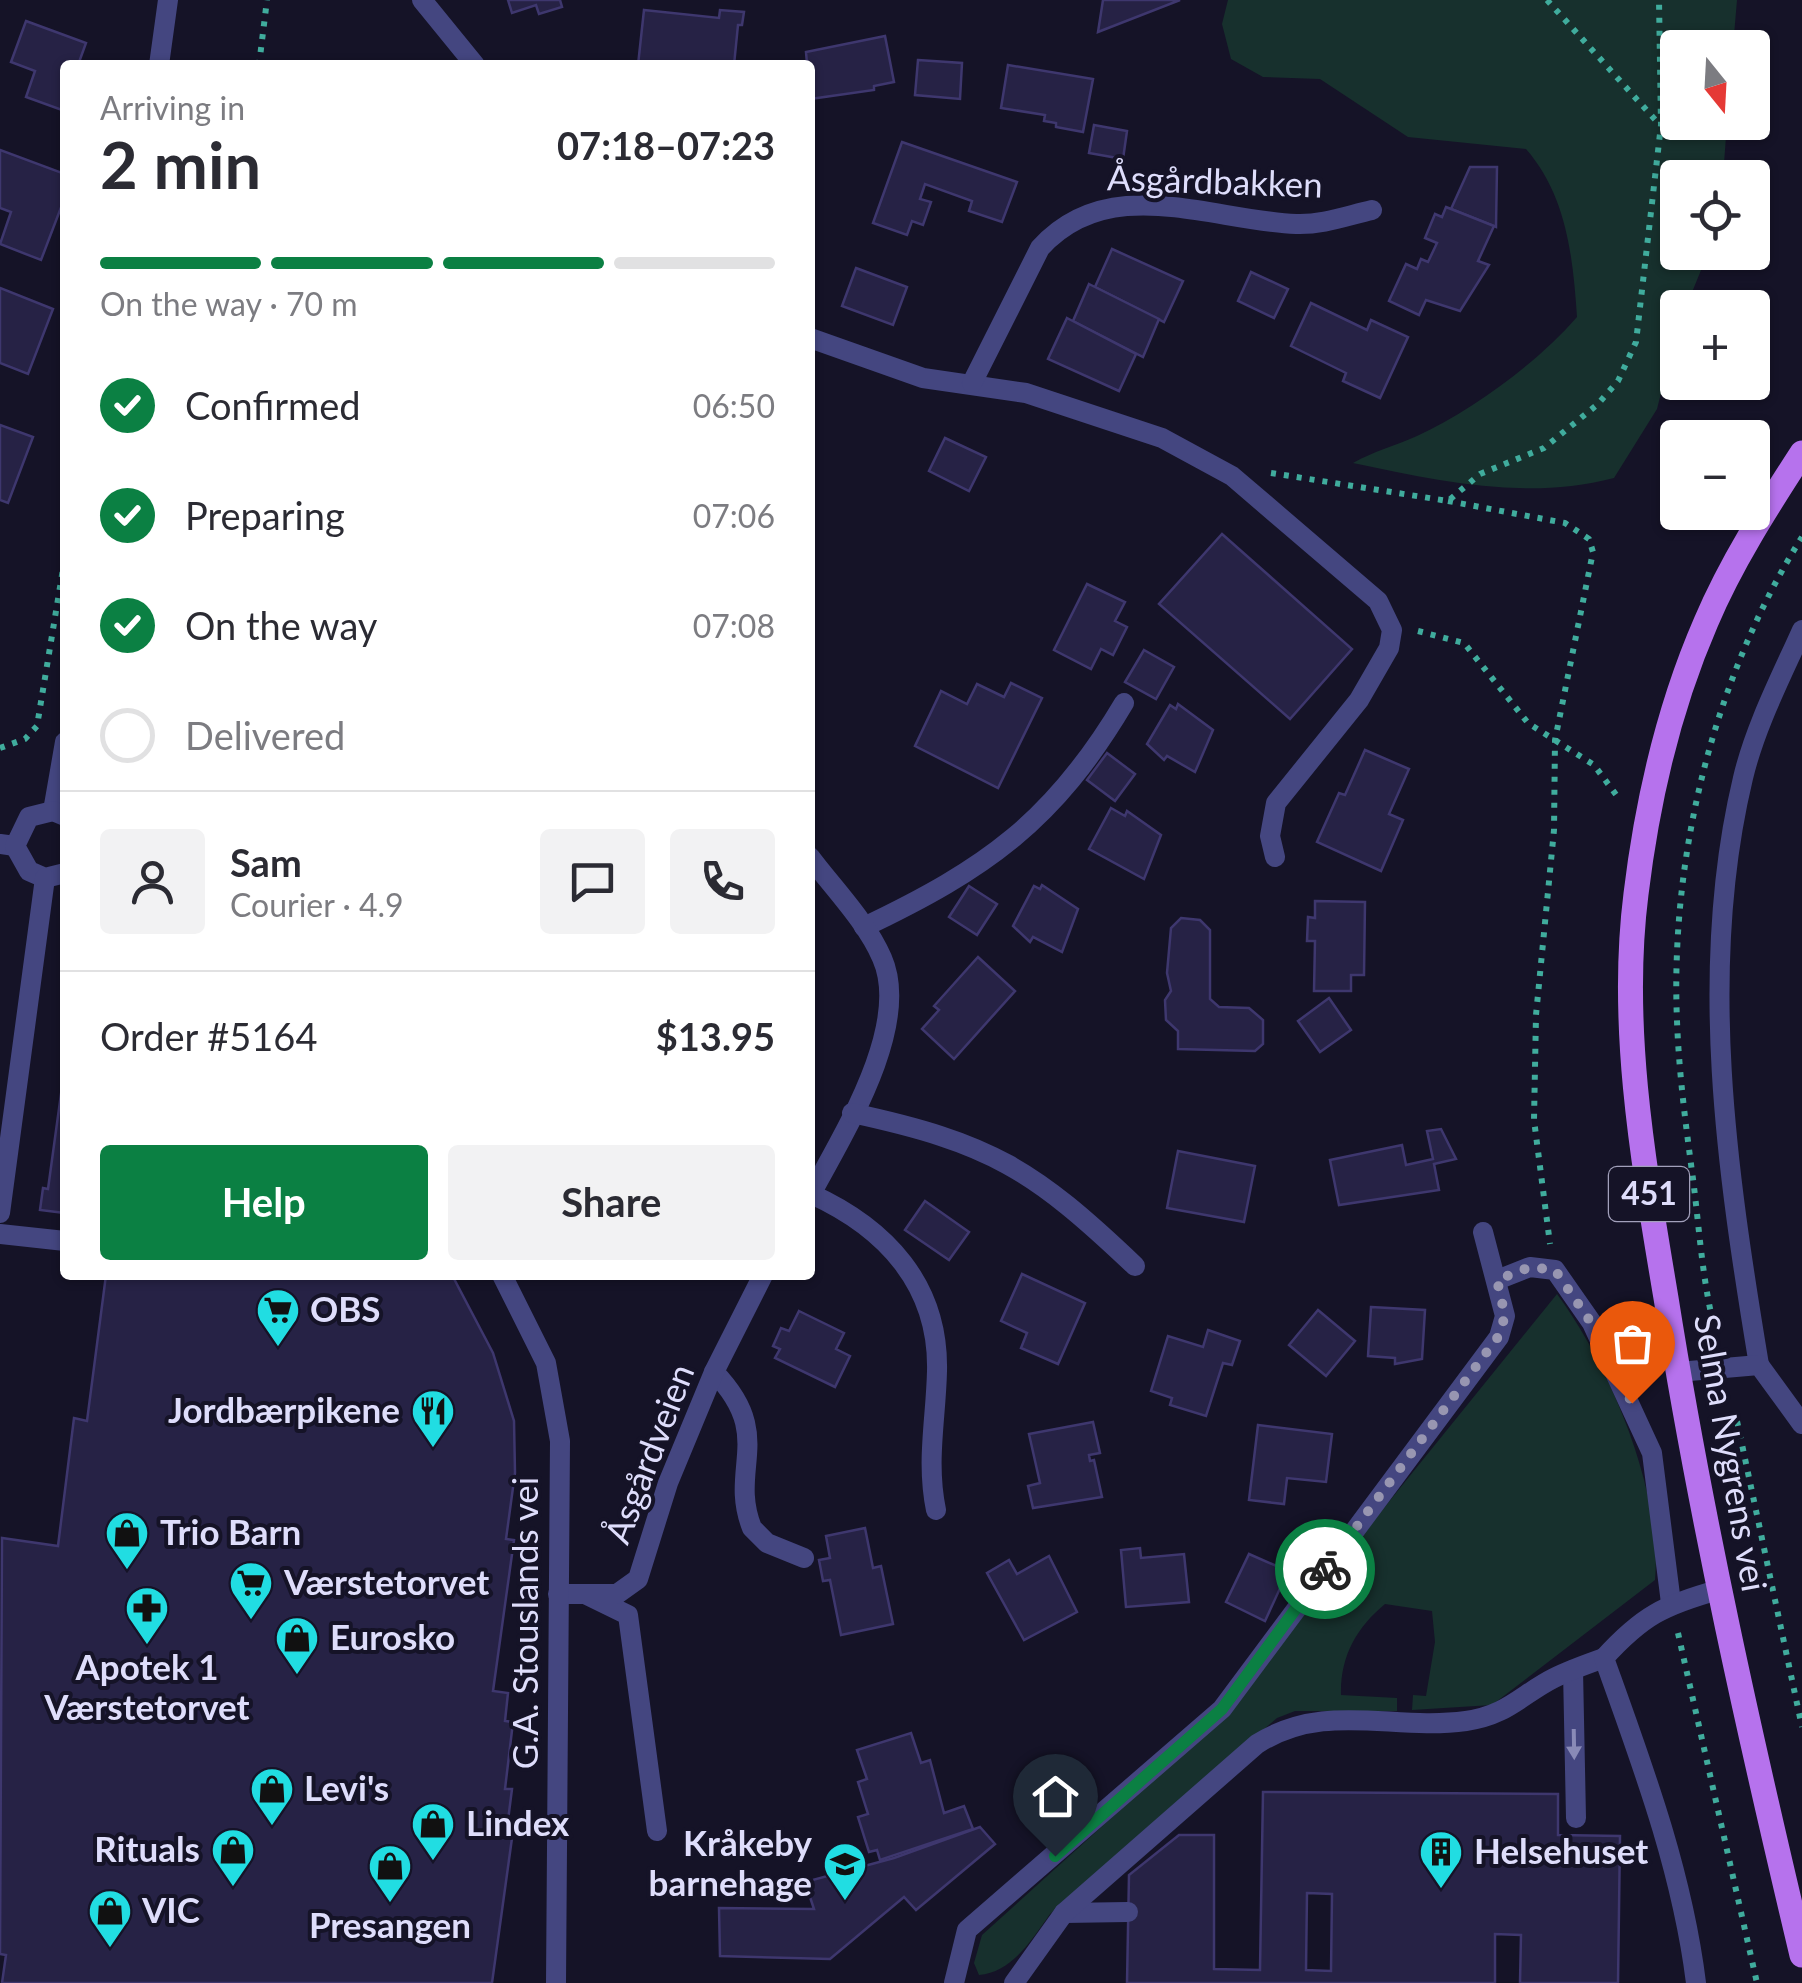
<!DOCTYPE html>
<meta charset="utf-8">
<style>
:root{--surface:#fff;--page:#f2f2f3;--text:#2b2b33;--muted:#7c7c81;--line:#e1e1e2;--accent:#0b8043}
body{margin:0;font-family:Lato,sans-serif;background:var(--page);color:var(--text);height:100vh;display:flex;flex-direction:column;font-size:38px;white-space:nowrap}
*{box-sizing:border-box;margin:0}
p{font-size:32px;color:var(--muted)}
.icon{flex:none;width:55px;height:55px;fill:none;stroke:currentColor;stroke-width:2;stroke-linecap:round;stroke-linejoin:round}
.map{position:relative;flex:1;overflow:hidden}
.side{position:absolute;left:60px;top:60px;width:755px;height:1220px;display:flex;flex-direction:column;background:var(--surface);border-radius:10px;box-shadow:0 2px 8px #0004}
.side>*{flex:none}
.needle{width:65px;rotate:162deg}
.buttons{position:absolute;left:1660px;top:30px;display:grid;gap:20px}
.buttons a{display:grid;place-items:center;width:110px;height:110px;border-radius:10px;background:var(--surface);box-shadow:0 2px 8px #0004;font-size:50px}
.pin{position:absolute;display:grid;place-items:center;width:85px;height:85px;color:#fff;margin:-102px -42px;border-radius:50% 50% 50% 0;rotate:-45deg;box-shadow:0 0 10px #0007}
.pin .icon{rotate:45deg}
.courier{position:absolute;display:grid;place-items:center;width:100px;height:100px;margin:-50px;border:8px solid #0b8043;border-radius:50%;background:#fff;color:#222;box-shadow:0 2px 12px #0007}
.head em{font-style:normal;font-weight:700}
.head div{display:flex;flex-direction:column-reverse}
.head{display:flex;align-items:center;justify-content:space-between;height:170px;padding:0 40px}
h1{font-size:65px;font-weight:700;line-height:75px}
.bar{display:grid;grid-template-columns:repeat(4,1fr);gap:15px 10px;align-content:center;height:120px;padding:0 40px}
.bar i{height:12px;border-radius:8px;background:var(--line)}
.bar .selected{background:var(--accent)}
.bar p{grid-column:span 4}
.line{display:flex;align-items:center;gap:25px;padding:0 40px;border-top:2px solid var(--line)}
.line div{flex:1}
.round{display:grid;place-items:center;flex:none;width:105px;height:105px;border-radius:10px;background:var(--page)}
ol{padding:0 40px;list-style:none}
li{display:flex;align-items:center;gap:30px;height:110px}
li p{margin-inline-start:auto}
li .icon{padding:10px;border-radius:50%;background:var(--accent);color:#fff;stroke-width:4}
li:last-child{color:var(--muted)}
li i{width:55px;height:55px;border:5px solid var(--line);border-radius:50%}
.primary-button{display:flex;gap:20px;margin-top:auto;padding:20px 40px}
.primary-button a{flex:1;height:115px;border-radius:10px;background:var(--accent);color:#fff;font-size:40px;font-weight:700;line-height:115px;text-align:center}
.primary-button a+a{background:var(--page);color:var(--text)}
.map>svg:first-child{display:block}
.green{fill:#17302d}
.building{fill:#262245;stroke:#3e376e;stroke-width:2.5;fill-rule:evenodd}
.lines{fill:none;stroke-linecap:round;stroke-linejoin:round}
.path{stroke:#40ac9d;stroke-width:6;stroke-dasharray:5 8;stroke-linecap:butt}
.service{stroke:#444680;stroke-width:20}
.minor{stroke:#444680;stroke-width:20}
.tertiary{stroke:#444680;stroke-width:20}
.primary{stroke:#b672ed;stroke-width:25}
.oneway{fill:#898ab7}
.done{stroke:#9896b1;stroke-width:10;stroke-dasharray:0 18}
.route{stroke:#0b8043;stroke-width:12}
.labels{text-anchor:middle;stroke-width:8;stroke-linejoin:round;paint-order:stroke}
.shield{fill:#151327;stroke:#a2a0bb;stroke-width:2.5}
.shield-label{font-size:32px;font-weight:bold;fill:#deddfb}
.street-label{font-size:35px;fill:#deddfb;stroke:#151327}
.poi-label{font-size:35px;font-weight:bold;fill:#deddfb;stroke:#151327;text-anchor:start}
</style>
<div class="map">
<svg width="1802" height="1983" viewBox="0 0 1802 1983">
<rect width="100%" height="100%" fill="#151327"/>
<g class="green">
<path d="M1228,0h509l-4,47 -55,1v74l49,1 -4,54 -45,1v74l30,1 -22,54 -8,1 -1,22 -20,79 -43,69c-88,23 -174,3 -261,-15 21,-12 42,-17 64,-27 55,-25 121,-74 160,-119 -4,-59 -10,-121 -51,-168l-118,-12 -88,-58 -57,-2 -32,-18 -9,-35z"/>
<path d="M1557,1294c52,70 106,198 98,286l-163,125 -80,5 1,-15 13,1 9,-54 -3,-31 -47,-7c-29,24 -45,53 -44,91l56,3v13h-102l-18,7 -227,196c-18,25 -37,58 -71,61l-5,-12 8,-28 211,-191z"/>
</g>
<g class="building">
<polygon points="508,0 560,0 562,7 539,14 536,5 512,13"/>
<polygon points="1103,0 1180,0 1098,32"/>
<polygon points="644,10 719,18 720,10 744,12 742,25 738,25 734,65 638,65"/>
<polygon points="26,21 86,43 78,65 65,65 62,110 26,97 35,71 11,62"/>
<polygon points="885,36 894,82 874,86 874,90 810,99 806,52"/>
<polygon points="918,60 962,63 960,99 915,95"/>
<polygon points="1008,65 1093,79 1083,132 1056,127 1056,123 1044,121 1045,115 1001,108"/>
<polygon points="1094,125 1127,131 1123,159 1089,153"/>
<polygon points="902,142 1017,182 1002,222 969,211 972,201 925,184 920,199 931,202 923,225 912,221 907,235 873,223"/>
<polygon points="0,150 65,174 65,197 41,260 0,244 11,212 0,208"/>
<polygon points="1470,167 1497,167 1496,227 1451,209"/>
<polygon points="1446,207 1494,226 1478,261 1489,265 1460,311 1426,300 1419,315 1389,301 1406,264 1417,269 1421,259 1428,262 1437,243 1425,238 1435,214 1442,217"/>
<polygon points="1112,249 1183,281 1164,322 1095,287"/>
<polygon points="856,268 907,287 893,325 842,306"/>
<polygon points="1251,272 1288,289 1274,318 1238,301"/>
<polygon points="1089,284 1159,319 1143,357 1073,321"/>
<polygon points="0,288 53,309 28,374 0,363"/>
<polygon points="1311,303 1367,330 1371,320 1408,337 1380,398 1343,381 1346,373 1291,346"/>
<polygon points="1067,318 1136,354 1119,391 1048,359"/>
<polygon points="0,425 33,437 8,503 0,500"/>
<polygon points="945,438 986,457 969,491 929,471"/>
<polygon points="1222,534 1352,649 1290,719 1159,604"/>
<polygon points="1087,584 1125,602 1115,621 1127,627 1113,655 1101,649 1091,669 1054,650"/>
<polygon points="1144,650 1174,667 1156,699 1125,682"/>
<polygon points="1011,683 1042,698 998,788 915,746 941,691 967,704 977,684 1004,697"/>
<polygon points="1178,704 1213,730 1195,772 1167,756 1164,760 1147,744 1170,705 1176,709"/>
<polygon points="1365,750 1409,769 1389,814 1403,820 1381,871 1317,842 1339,793 1345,795"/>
<polygon points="1107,753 1135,774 1115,801 1087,780"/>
<polygon points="1111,808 1125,816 1127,811 1161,835 1144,879 1089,849"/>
<polygon points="1042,885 1078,909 1062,952 1033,937 1030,942 1013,926 1034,886 1040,889"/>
<polygon points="969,886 997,904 977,935 949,917"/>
<polygon points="1315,901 1365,902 1364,975 1351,975 1351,991 1314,991 1315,941 1307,941 1308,917 1315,918"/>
<polygon points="1181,918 1200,920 1210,930 1210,999 1219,1007 1249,1008 1263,1020 1263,1044 1255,1051 1178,1049 1178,1031 1166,1020 1165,1000 1171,991 1167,973 1171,928"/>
<polygon points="978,957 1015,991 954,1059 922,1029 939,1010 934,1006"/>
<polygon points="1329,998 1351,1030 1320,1052 1298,1021"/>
<polygon points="65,1065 65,1213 40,1210 43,1188 48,1189"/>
<polygon points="1441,1129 1456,1159 1434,1164 1439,1190 1339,1205 1330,1160 1402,1145 1406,1165 1433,1159 1427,1131"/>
<polygon points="1178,1151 1255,1166 1244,1222 1167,1208"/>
<polygon points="925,1201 969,1232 949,1260 905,1230"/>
<polygon points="1022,1274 1085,1303 1058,1364 1021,1348 1027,1333 1001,1321"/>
<polygon points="106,1275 452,1275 493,1353 514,1421 515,1473 506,1539 514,1540 493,1691 508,1693 505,1721 513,1722 505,1789 512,1789 506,1836 512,1838 492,1983 2,1983 6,1955 0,1954 2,1538 58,1546 74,1418 87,1421"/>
<polygon points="1371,1307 1425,1310 1422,1359 1395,1364 1395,1358 1368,1356"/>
<polygon points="1318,1310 1355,1341 1326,1376 1289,1345"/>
<polygon points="799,1311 844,1333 836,1349 850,1356 835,1387 775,1358 780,1349 773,1346 781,1328 789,1331"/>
<polygon points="1208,1330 1240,1341 1232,1365 1223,1363 1206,1416 1170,1405 1172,1398 1151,1391 1168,1336 1203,1347"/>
<polygon points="1093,1422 1100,1453 1089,1455 1090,1461 1094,1460 1102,1497 1033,1508 1028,1486 1040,1483 1029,1434"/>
<polygon points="1258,1425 1332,1434 1326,1482 1287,1478 1284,1504 1249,1500"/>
<polygon points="865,1528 873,1568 881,1566 893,1624 841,1635 830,1580 823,1581 819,1560 830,1558 826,1536"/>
<polygon points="1140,1548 1141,1558 1184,1554 1189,1602 1126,1607 1121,1550"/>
<polygon points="1249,1554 1288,1571 1265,1621 1226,1602"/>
<polygon points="1049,1556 1077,1612 1024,1640 987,1573 1009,1560 1017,1574"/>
<polygon points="911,1733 921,1763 930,1760 944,1813 964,1806 973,1829 880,1860 877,1850 869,1852 858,1817 868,1814 858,1782 867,1779 857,1750"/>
<polygon points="1084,1785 1095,1799 1075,1816 1063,1801"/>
<path d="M1263,1792l295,2v41l62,1 -2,147h-98l1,-48 -26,-1v49h-368l2,-108 50,-40h35v134l46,1zM1307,1893l25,1 -1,77 -25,-1z"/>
<polygon points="980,1827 995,1844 916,1910 904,1897 830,1959 720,1956 719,1908 814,1909 805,1882 894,1858"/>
</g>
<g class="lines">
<g class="path">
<polyline points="1547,0 1660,125"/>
<polyline points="259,65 267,0"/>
<polyline points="1271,473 1448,501 1480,474 1544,448 1598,404 1618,381 1636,342 1661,125 1659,0"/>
<polyline points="1448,501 1565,523 1589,539 1593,552 1555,740 1554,830 1536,1015 1534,1120 1550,1244"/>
<polyline points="1418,631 1464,643 1528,723 1594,765 1620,800"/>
<polyline points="0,748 25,739 37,726 65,557"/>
<path d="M1713,1322c-11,-46 -14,-96 -20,-143 -7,-52 -14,-105 -16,-158 -7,-165 37,-344 125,-484"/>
<polyline points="1737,1421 1802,1727"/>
<polyline points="1678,1633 1757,1983"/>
</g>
<g class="service">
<path d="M864,927c122,-58 190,-106 260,-224"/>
<polyline points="0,1234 65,1241"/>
<polyline points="1497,1280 1530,1267 1555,1270 1592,1323 1652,1453 1671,1603"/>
<path d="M714,1372c62,64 14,96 38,156l15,15 37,15"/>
<polyline points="585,1594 628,1615 657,1831"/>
<polyline points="1573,1670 1576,1818"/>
<polyline points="1064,1913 1128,1912"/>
<path d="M1014,1983l50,-70 193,-169c68,-43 134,-13 209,-23 42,-6 56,-27 88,-43 16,-8 33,-14 50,-20"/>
<path d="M1696,1983c-14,-113 -54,-219 -92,-325 38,-42 60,-53 114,-68"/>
</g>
<g class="minor">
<polyline points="422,0 475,65"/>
<polyline points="810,338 923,378 1026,393 1162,438 1232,476 1378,601 1392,630 1389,648 1359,700 1276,803 1270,836 1275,857"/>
<path d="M972,383l68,-135c69,-76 168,-28 256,-24 26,1 50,-8 76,-14"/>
<polyline points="0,844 15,846"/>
<path d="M810,857c24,32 56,64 72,101 30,68 -40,178 -72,238"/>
<path d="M852,1113c139,30 181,56 283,153"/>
<path d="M811,1194c75,34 128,91 126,177 -1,48 -11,90 -1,139"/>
<path d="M1759,1365c-32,-193 -62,-395 -16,-587 12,-51 38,-101 59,-148"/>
<polyline points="1678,1372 1759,1365 1802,1424"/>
<polyline points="558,1594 617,1594 638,1579 668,1483 714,1372 763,1275"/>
<polyline points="954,1983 967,1930 1222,1709 1499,1337 1505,1316 1483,1232"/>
</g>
<g class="tertiary">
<polyline points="159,65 168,0"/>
<polyline points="53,811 65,742"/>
<polyline points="65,816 53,811 29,817 15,846 29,871 45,878 65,873"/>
<polyline points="0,1213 45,878"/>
<polyline points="502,1275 546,1363 560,1441 556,1983"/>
</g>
<path class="primary" d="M1802,453c-35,54 -71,110 -96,169 -37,85 -59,181 -70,272 -17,134 8,272 30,404 35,221 84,439 136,657"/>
</g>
<defs><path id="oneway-solid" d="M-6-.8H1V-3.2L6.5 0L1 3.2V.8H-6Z" transform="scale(2.5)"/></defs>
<use class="oneway" href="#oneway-solid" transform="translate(1574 1744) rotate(89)"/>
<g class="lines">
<polyline class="done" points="1325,1569 1498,1337 1505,1316 1497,1280 1530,1267 1555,1270 1592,1324 1632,1403"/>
<polyline class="route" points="1055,1856 1222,1709 1325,1569"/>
</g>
<defs>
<g id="supermarket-pin" transform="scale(2.25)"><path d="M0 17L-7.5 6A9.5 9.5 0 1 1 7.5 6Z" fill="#21dde2" stroke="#151327"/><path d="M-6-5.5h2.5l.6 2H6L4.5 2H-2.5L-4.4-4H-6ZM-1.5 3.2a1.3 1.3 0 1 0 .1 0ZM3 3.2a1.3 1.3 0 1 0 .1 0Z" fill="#111"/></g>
<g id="restaurant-pin" transform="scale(2.25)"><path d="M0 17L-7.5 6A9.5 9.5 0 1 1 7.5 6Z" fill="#21dde2" stroke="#151327"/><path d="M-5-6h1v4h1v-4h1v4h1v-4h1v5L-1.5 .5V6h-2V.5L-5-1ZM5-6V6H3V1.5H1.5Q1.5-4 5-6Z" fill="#111"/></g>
<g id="shop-pin" transform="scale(2.25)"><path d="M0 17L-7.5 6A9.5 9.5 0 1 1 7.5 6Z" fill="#21dde2" stroke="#151327"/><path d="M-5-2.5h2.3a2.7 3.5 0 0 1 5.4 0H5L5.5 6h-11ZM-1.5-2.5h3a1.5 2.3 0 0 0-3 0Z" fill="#111"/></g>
<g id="pharmacy-pin" transform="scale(2.25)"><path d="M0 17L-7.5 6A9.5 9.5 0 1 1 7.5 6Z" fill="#21dde2" stroke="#151327"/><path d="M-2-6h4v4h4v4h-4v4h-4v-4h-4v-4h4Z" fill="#111"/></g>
<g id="building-pin" transform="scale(2.25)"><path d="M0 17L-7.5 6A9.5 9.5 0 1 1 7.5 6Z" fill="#21dde2" stroke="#151327"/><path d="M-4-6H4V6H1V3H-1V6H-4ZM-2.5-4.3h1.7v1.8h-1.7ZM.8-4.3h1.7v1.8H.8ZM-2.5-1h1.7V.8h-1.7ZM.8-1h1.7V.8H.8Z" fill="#111"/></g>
<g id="school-pin" transform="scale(2.25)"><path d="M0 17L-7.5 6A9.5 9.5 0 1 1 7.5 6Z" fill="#21dde2" stroke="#151327"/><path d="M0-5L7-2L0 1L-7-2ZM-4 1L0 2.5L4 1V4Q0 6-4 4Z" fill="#111"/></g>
</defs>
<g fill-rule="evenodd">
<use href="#supermarket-pin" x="278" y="1310"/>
<use href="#restaurant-pin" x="433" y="1411"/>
<use href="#shop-pin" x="127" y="1533"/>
<use href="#supermarket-pin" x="251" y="1583"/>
<use href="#pharmacy-pin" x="147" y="1608"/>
<use href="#shop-pin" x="297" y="1638"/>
<use href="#shop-pin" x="272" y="1789"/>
<use href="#shop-pin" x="433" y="1824"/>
<use href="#shop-pin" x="233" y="1850"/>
<use href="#building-pin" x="1441" y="1852"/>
<use href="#school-pin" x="845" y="1864"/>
<use href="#shop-pin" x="390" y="1866"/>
<use href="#shop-pin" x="110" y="1911"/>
</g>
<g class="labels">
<rect class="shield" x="1609" y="1167" width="80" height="54" rx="8"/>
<g class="shield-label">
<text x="1649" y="1205">451</text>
</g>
<g class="street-label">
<text transform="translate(1215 182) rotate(2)" y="12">Åsgårdbakken</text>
<text transform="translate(1730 1453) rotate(80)" y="12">Selma Nygrens vei</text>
<text transform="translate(650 1454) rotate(-69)" y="12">Åsgårdveien</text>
<text transform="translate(526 1623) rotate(-90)" y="12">G.A. Stouslands vei</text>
</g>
<g class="poi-label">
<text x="310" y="1322">OBS</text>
<text x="400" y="1423" text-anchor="end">Jordbærpikene</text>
<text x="160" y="1545">Trio Barn</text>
<text x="284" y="1595">Værstetorvet</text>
<text x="330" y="1650">Eurosko</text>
<text x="147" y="1680" text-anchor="middle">Apotek 1<tspan x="147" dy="40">Værstetorvet</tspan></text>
<text x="304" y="1801">Levi's</text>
<text x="466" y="1836">Lindex</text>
<text x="812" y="1856" text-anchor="end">Kråkeby<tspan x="812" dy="40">barnehage</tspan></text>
<text x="200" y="1862" text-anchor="end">Rituals</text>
<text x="1474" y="1864">Helsehuset</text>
<text x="142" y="1923">VIC</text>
<text x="390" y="1938" text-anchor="middle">Presangen</text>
</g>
</g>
</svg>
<div class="buttons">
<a><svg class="needle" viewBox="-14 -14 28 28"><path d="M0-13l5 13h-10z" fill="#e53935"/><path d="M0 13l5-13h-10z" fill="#7c7c81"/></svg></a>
<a><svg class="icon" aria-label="locate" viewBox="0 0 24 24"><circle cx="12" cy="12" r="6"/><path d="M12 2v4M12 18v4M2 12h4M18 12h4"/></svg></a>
<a>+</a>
<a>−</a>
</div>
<div class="pin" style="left:1632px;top:1403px;background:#ea580c"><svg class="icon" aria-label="bag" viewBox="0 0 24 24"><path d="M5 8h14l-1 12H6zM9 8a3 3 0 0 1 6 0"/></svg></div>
<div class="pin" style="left:1055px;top:1856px;background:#1f2937"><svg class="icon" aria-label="home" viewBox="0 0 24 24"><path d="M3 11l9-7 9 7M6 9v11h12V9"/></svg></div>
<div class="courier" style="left:1325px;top:1569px"><svg class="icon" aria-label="bike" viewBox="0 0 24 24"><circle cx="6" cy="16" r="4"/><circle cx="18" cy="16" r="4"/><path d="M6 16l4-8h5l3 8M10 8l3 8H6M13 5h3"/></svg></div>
<section class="side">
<div class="head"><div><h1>2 min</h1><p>Arriving in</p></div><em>07:18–07:23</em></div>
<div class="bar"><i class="selected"></i><i class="selected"></i><i class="selected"></i><i></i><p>On the way · 70 m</p></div>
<ol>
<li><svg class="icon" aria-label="check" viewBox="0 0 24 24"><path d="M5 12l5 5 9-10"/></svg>Confirmed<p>06:50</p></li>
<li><svg class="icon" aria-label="check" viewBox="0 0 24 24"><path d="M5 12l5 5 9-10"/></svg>Preparing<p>07:06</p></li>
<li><svg class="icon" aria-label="check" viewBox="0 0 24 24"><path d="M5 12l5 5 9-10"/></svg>On the way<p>07:08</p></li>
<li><i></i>Delivered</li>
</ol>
<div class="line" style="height:180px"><a class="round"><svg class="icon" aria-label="person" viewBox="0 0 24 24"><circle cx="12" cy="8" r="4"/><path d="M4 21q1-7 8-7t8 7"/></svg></a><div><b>Sam</b><p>Courier · 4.9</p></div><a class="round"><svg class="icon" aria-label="chat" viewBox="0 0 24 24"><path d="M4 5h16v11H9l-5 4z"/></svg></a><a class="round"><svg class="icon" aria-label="phone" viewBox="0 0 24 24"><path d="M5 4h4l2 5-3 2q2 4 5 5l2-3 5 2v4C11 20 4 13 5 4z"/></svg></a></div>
<div class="line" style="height:130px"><div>Order #5164</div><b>$13.95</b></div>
<div class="primary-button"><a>Help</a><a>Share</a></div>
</section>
</div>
